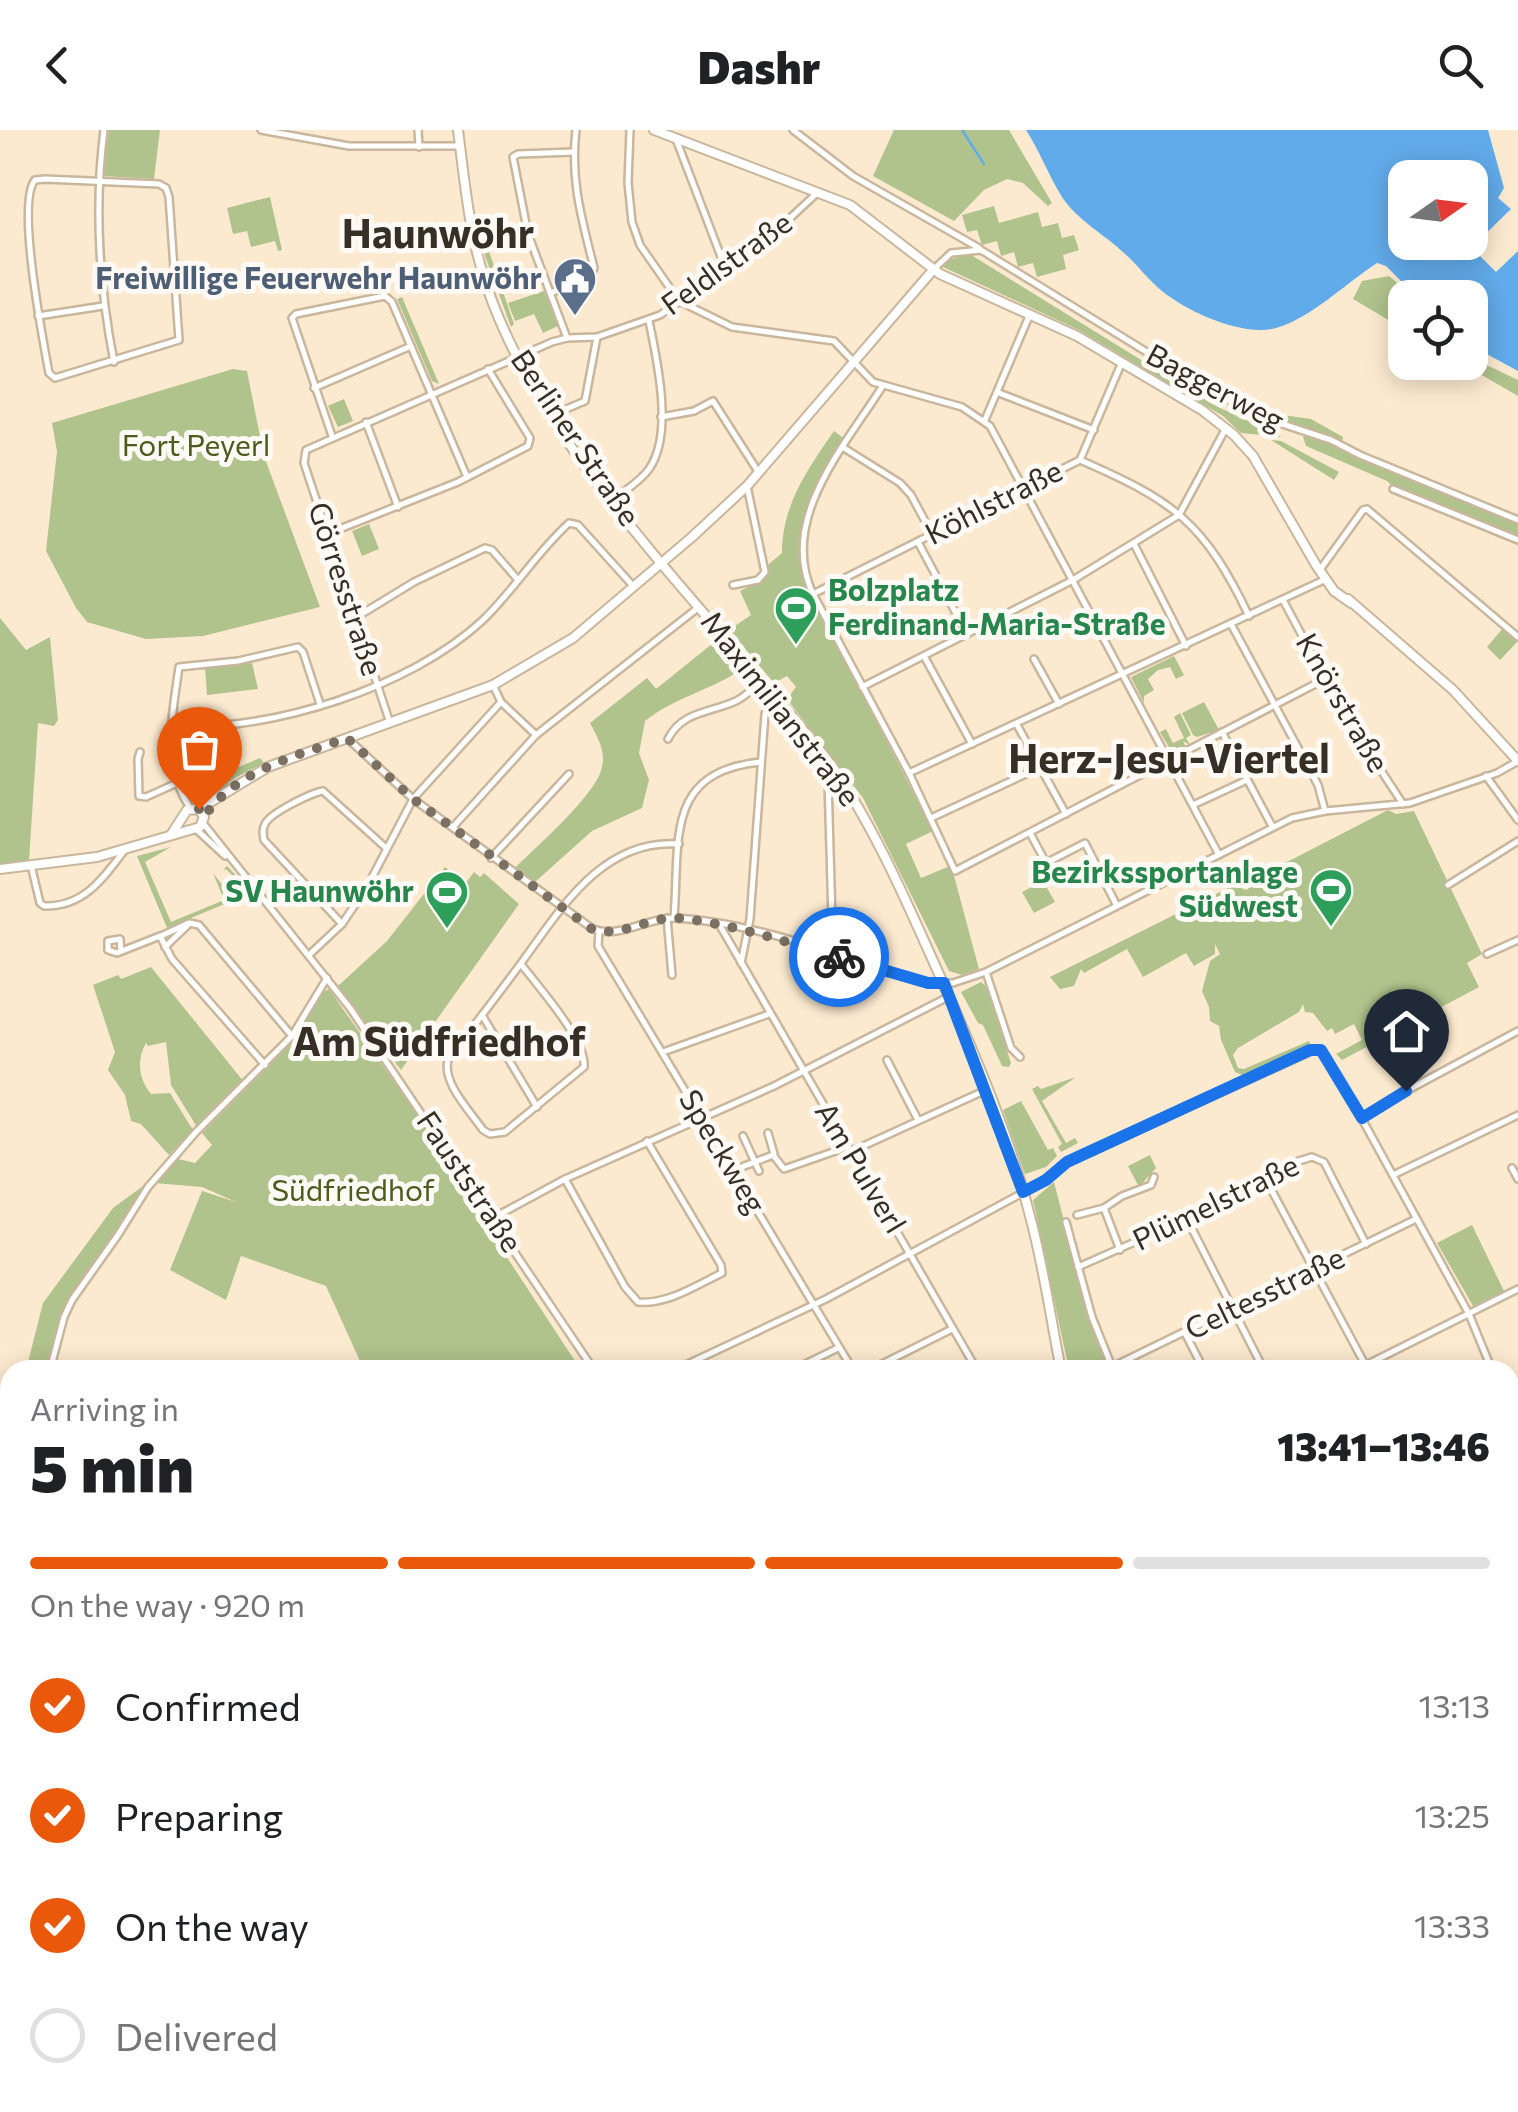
<!DOCTYPE html>
<meta charset="utf-8">
<style>
:root{--surface:#fff;--page:#f6f6f6;--text:#202124;--muted:#757577;--line:#e0e0e0;--accent:#ea580c}
body{margin:0;font-family:Commissioner,sans-serif;background:var(--page);color:var(--text);height:100vh;display:flex;flex-direction:column;font-size:38px;white-space:nowrap}
*{box-sizing:border-box;margin:0}
p{font-size:32px;color:var(--muted)}
.icon{flex:none;width:55px;height:55px;fill:none;stroke:currentColor;stroke-width:2;stroke-linecap:round;stroke-linejoin:round}
.map{position:relative;flex:1;overflow:hidden}
.details{position:absolute;left:0px;top:1230px;width:1520px;height:752px;display:flex;flex-direction:column;background:var(--surface);border-radius:30px 30px 0 0;box-shadow:0 5px 25px #0003}
.details>*{flex:none}
.needle{width:65px;rotate:76deg}
.controls{position:absolute;left:1388px;top:30px;display:grid;gap:20px}
.controls a{display:grid;place-items:center;width:100px;height:100px;border-radius:20px;background:var(--surface);box-shadow:0 5px 25px #0003;font-size:50px}
.pin{position:absolute;display:grid;place-items:center;width:85px;height:85px;color:#fff;margin:-102px -42px;border-radius:50% 50% 50% 0;rotate:-45deg;box-shadow:0 0 10px #0007}
.pin .icon{rotate:45deg}
.courier{position:absolute;display:grid;place-items:center;width:100px;height:100px;margin:-50px;border:8px solid #1a73e8;border-radius:50%;background:#fff;color:#222;box-shadow:0 2px 12px #0007}
.headline em{font-style:normal;font-weight:800}
.headline div{display:flex;flex-direction:column-reverse}
.headline{display:flex;align-items:center;justify-content:space-between;height:170px;padding:0 30px}
h1{font-size:65px;font-weight:800;line-height:75px}
.bar{display:grid;grid-template-columns:repeat(4,1fr);gap:15px 10px;align-content:center;height:120px;padding:0 30px}
.bar i{height:12px;border-radius:8px;background:var(--line)}
.bar .active{background:var(--accent)}
.bar p{grid-column:span 4}
ol{padding:0 30px;list-style:none}
li{display:flex;align-items:center;gap:30px;height:110px}
li p{margin-inline-start:auto}
li .icon{padding:10px;border-radius:50%;background:var(--accent);color:#fff;stroke-width:4}
li:last-child{color:var(--muted)}
li i{width:55px;height:55px;border:5px solid var(--line);border-radius:50%}
header{display:flex;justify-content:space-between;align-items:center;height:130px;padding:0 30px;background:var(--surface);font-size:45px;font-weight:800}
.map>svg:first-child{display:block}
.green{fill:#b0c38c}
.water{fill:#62abea}
.lines{fill:none;stroke-linecap:round;stroke-linejoin:round}
.stream{stroke:#62abea;stroke-width:2.5}
.street-casing{stroke:#c8b69d;stroke-width:10}
.secondary-casing{stroke:#c8b69d;stroke-width:12}
.primary-casing{stroke:#c8b69d;stroke-width:14}
.street{stroke:#fff;stroke-width:5}
.secondary{stroke:#fff;stroke-width:8}
.primary{stroke:#fff;stroke-width:9}
.rail{stroke:#7a7060;stroke-width:2.5}
.done{stroke:#7b7061;stroke-width:10;stroke-dasharray:0 18}
.route{stroke:#1a73e8;stroke-width:12}
.labels{text-anchor:middle;stroke-width:10;stroke-linejoin:round;paint-order:stroke}
.street-label{font-size:30px;fill:#352f25;stroke:#fdfaf5}
.service-label{font-size:30px;font-weight:bold;fill:#4e5e75;stroke:#fdfaf5;text-anchor:end}
.park-label{font-size:30px;fill:#4a5c1e;stroke:#fdfaf5}
.leisure-label{font-size:30px;font-weight:bold;fill:#27864d;stroke:#fdfaf5;text-anchor:end}
.district-label{font-size:40px;font-weight:bold;fill:#352f25;stroke:#fdfaf5}
</style>
<header><svg class="icon" aria-label="back" viewBox="0 0 24 24"><path d="M15 5l-7 7 7 7"/></svg>Dashr<svg class="icon" aria-label="search" viewBox="0 0 24 24"><circle cx="10" cy="10" r="6"/><path d="M15 15l6 6"/></svg></header>
<div class="map">
<svg width="1518" height="1982" viewBox="0 0 1518 1982">
<rect width="100%" height="100%" fill="#fcead0"/>
<g class="green">
<polygon points="109,0 160,0 154,49 103,46"/>
<polygon points="894,0 1009,0 1052,73 1048,76 1023,53 1007,49 984,60 954,91 873,46"/>
<polygon points="270,67 282,120 278,121 275,111 251,117 247,101 233,104 227,78"/>
<polygon points="994,76 999,93 1038,82 1042,97 1058,93 1062,108 1074,105 1079,120 1063,125 1066,139 1037,147 1033,133 1018,137 1014,122 1001,126 997,111 982,115 977,100 967,102 962,85"/>
<polygon points="481,98 514,194 511,197 485,126"/>
<polygon points="968,123 1214,275 1282,307 1241,303 1223,286 1079,200 943,137 944,132"/>
<polygon points="1389,146 1414,167 1405,168 1405,200 1353,169 1362,151"/>
<polygon points="544,161 560,195 543,203 534,184 515,191 508,173"/>
<polygon points="402,167 439,254 432,251 397,169"/>
<polygon points="1470,227 1518,250 1518,266 1461,233 1470,232"/>
<polygon points="233,239 247,241 264,326 320,477 203,506 146,509 87,492 76,478 46,421 57,321 52,293"/>
<polygon points="344,269 353,291 338,297 328,276"/>
<polygon points="1260,282 1311,289 1343,307 1342,312"/>
<path d="M834,301l12,9c-28,47 -56,83 -43,139l130,252 -27,13 15,34 29,-12 3,6 26,97 -17,6 -13,-4 -86,-173 -76,-99 9,-12 -9,-11 -13,7 -45,-53 22,-15 -11,-24 26,-13 3,-14 13,-11c0,-48 25,-83 52,-122z"/>
<polygon points="1307,305 1330,312 1397,344 1518,394 1518,406 1393,357 1387,351 1306,316 1303,307"/>
<polygon points="1271,310 1281,311 1339,342 1334,350"/>
<polygon points="369,394 379,419 362,426 352,401"/>
<polygon points="0,488 26,520 50,507 58,590 54,596 38,593 29,731 0,736"/>
<polygon points="1503,498 1518,511 1500,530 1487,517"/>
<path d="M717,510l25,29c-30,21 -67,28 -97,52l-6,32 10,27 -7,28 -50,23 -57,51 -20,-14c22,-22 82,-74 87,-101 4,-17 -5,-30 -12,-44l57,-45 9,11z"/>
<polygon points="1174,526 1184,545 1176,549 1170,537 1158,540 1148,549 1154,560 1144,566 1144,573 1131,547"/>
<polygon points="252,533 258,559 207,565 205,538"/>
<polygon points="1204,572 1219,600 1197,607 1193,605 1182,583"/>
<polygon points="1180,583 1191,605 1186,608 1190,615 1183,611 1186,617 1173,624 1160,602 1166,599 1173,613 1184,608 1174,587"/>
<polygon points="176,628 231,631 239,637 260,628 264,633 235,648 208,671 202,665 192,668 179,644"/>
<polygon points="1388,680 1396,684 1414,681 1482,824 1467,833 1479,857 1342,930 1336,924 1362,910 1354,894 1335,904 1332,898 1327,901 1313,883 1305,882 1303,874 1299,882 1238,918 1233,925 1238,938 1244,939 1309,911 1311,917 1245,946 1235,942 1221,910 1219,896 1210,891 1209,877 1202,861 1210,831 1220,824 1215,814 1215,824 1194,836 1186,823 1143,847 1127,819 1084,843 1081,839 1074,856 1060,859 1050,847 1234,755 1246,760 1285,737 1285,733"/>
<polygon points="171,717 145,732 171,792 224,770 213,743 227,761 230,758 233,761 237,750 226,739 223,740 227,736 244,754 244,759 227,773 167,798 137,726"/>
<polygon points="445,737 465,754 474,742 480,747 484,743 519,774 401,940 338,856 387,811"/>
<polygon points="1043,751 1055,772 1034,783 1022,762"/>
<path d="M151,837l93,115 -47,45 -26,-42 -5,-43 -18,4 -2,-3c-10,18 -7,36 5,51l19,-1 23,37 -24,25 -28,-31 -10,-3 -6,-26 -17,-25 7,-18 -22,-67 25,-10 3,4z"/>
<polygon points="981,852 986,856 1011,933 1009,937 1002,936 983,895 978,893 961,862"/>
<polygon points="329,859 465,1053 466,1065 581,1240 364,1240 326,1156 241,1126 226,1170 170,1140 202,1061 236,1072 202,1057 154,1053 174,1028 195,1033 212,1015 202,1003 293,911 323,862"/>
<polygon points="1076,947 1042,971 1066,1013 1075,1008 1078,1013 1061,1022 1058,1017 1062,1014 1032,959 1038,956 1041,959"/>
<polygon points="1021,971 1048,1020 1053,1018 1057,1026 1046,1037 1025,1044 1003,980"/>
<polygon points="1150,1025 1156,1038 1139,1057 1128,1036"/>
<polygon points="1054,1052 1090,1192 1109,1240 1069,1240 1033,1070"/>
<polygon points="143,1056 113,1108 70,1166 60,1187 47,1240 26,1240 43,1173 113,1078"/>
<polygon points="1472,1095 1504,1161 1473,1176 1437,1113"/>
<polygon points="6,1536 10,1545 10,1583 0,1588 0,1539"/>
<polygon points="107,1973 257,1973 253,1982 93,1982"/>
</g>
<path class="water" d="M1026,0h462l16,58 -6,10 13,11 -37,36 -4,-4v-63h-65v64l62,1 29,29 22,-21v120l-48,-26v-47l-53,-1 -31,-31 -9,-3c-31,20 -67,56 -101,65 -34,9 -88,-16 -114,-37 -14,-11 -24,-26 -38,-38 -20,-19 -46,-32 -62,-56 -13,-21 -22,-45 -36,-67z"/>
<g class="lines">
<polyline class="stream" points="962,0 984,34"/>
<g class="street-casing">
<g id="street">
<path d="M104,0c-10,78 -5,155 10,232"/>
<polyline points="261,0 349,16 459,16"/>
<polyline points="418,0 419,17"/>
<polyline points="630,0 628,53 632,92 640,115 679,171 732,197 834,211 873,252 962,277 990,296 1218,723"/>
<polyline points="793,0 853,46 979,118"/>
<polyline points="676,9 725,137"/>
<path d="M45,49l114,5 7,4 3,9 10,143 -124,38 -6,-5c-6,-33 -33,-170 -14,-193z"/>
<polyline points="933,140 951,123 981,120 1210,261 1267,289 1331,310 1360,325 1518,390"/>
<path d="M551,163l40,-19 3,-6c-12,-48 -24,-88 -18,-138"/>
<polyline points="38,186 103,176"/>
<polyline points="567,208 528,104 513,27 518,24 574,22"/>
<path d="M882,257c-38,60 -104,133 -69,207l96,179 46,98 370,-192"/>
<polyline points="314,258 411,216"/>
<polyline points="999,263 1094,300"/>
<polyline points="552,285 585,271 597,207"/>
<polyline points="661,287 694,281 713,271 759,343"/>
<polyline points="985,290 1030,184"/>
<polyline points="366,292 398,377"/>
<polyline points="332,306 292,188 296,184 385,166 392,172 467,347"/>
<polyline points="844,318 900,353 911,365 932,404"/>
<path d="M1080,330c94,41 124,62 169,156"/>
<polyline points="1393,359 1518,410"/>
<path d="M613,370c12,-10 27,-18 36,-31 25,-35 8,-109 0,-148"/>
<polyline points="327,404 458,352 528,316 530,308 488,239"/>
<polyline points="918,412 967,504"/>
<polyline points="1134,414 1186,516"/>
<polyline points="1319,441 1363,380 1367,379 1518,507"/>
<polyline points="733,455 758,450 765,442 747,356"/>
<polyline points="813,464 1080,330 1122,232"/>
<polyline points="1283,470 1344,584 1403,674"/>
<polyline points="355,488 414,452 485,418 492,420 518,450"/>
<polyline points="1231,494 1318,655 1325,681"/>
<polyline points="924,526 972,614"/>
<polyline points="1034,529 1059,574"/>
<polyline points="493,555 501,572 536,605"/>
<polyline points="862,557 1073,450 1179,385 1226,298"/>
<polyline points="390,593 304,333 306,320 552,212 567,208 597,207 660,185 761,115 816,64"/>
<polyline points="1017,595 1066,684"/>
<path d="M173,597c99,4 237,-39 310,-107 31,-30 54,-68 86,-97l9,2 56,62"/>
<polyline points="1222,602 1272,696"/>
<path d="M347,608l66,61 180,130c27,10 55,-12 82,-11 82,4 174,42 253,65h25l33,-11 306,-154 33,-7 85,-8 87,-30 21,-12"/>
<path d="M668,609c14,-28 42,-26 68,-38 10,-5 17,-12 25,-20"/>
<polyline points="140,622 138,629 139,666 146,667 177,653"/>
<polyline points="831,639 828,650 833,825"/>
<polyline points="909,643 1326,449"/>
<polyline points="1486,646 1518,690"/>
<polyline points="1193,675 1247,650"/>
<path d="M190,678c-29,-44 -18,-91 -11,-141l59,-6 60,-14 5,5 17,52"/>
<polyline points="931,688 1041,637"/>
<polyline points="203,693 350,878 594,1240"/>
<polyline points="453,697 536,605 699,477"/>
<polyline points="197,700 225,726"/>
<polyline points="1030,703 1046,733 1085,713 1116,774"/>
<polyline points="491,728 569,644"/>
<path d="M31,735l9,38 4,3c39,1 58,-26 80,-55"/>
<polyline points="1448,755 1518,711"/>
<polyline points="667,788 672,845"/>
<path d="M674,788c6,-77 -10,-147 87,-156"/>
<path d="M342,794l-78,-84c-1,-6 -2,-10 1,-16 5,-11 46,-31 58,-33l63,57"/>
<polyline points="719,794 977,1240"/>
<polyline points="599,802 598,816 853,1240"/>
<polyline points="161,806 189,793 199,795 292,906"/>
<polyline points="165,817 188,795"/>
<polyline points="121,821 120,809 108,811 108,820 117,823 160,806 172,829 265,935"/>
<polyline points="1487,824 1518,810"/>
<polyline points="309,825 342,794 367,757 413,669 501,572"/>
<polyline points="741,833 750,789 765,584 775,568"/>
<path d="M521,834c16,21 66,77 63,103l-79,65 -15,2 -7,-4c-13,-19 -41,-47 -35,-70 24,-32 48,-63 71,-94 40,-54 82,-128 160,-122"/>
<polyline points="986,842 1011,918 1020,927"/>
<polyline points="482,885 537,977"/>
<polyline points="663,922 769,884"/>
<polyline points="887,930 918,990"/>
<polyline points="1362,989 1406,961 1518,901"/>
<polyline points="768,1003 774,1024"/>
<polyline points="743,1006 759,1041"/>
<polyline points="850,1022 986,960"/>
<polyline points="1512,1038 1518,1049"/>
<polyline points="734,1040 773,1025 784,1039 847,1017"/>
<polyline points="1393,1045 1518,985"/>
<polyline points="1264,1046 1368,1240"/>
<path d="M565,1049l60,108 13,15c29,3 59,-17 84,-29l-1,-8 -74,-124"/>
<polyline points="1077,1085 1104,1078"/>
<polyline points="493,1088 565,1049 774,956 948,867"/>
<polyline points="1187,1089 1264,1240"/>
<polyline points="1066,1092 1092,1187 1112,1237"/>
<polyline points="1120,1120 1104,1078 1122,1066 1151,1055 1154,1047"/>
<polyline points="1078,1137 1187,1089 1279,1037 1312,1027 1324,1032 1366,1114"/>
<polyline points="1185,1203 1204,1240"/>
<polyline points="1112,1237 1416,1089"/>
<polyline points="50,1240 64,1187 72,1170 118,1105 148,1057 196,1002 292,906 327,848"/>
<polyline points="675,1240 826,1169 1039,1054 1064,1034 1316,919 1321,920 1362,989 1469,1184 1492,1240"/>
<polyline points="793,1240 838,1218"/>
<polyline points="870,1240 952,1199"/>
<polyline points="1356,1240 1518,1159"/>
<polyline points="1510,1270 1518,1266"/>
<polyline points="1510,1296 1518,1292"/>
<polyline points="1510,1320 1518,1349"/>
<polyline points="0,1366 10,1363"/>
<polyline points="1510,1390 1518,1387"/>
<polyline points="1510,1596 1518,1588"/>
<polyline points="370,1972 380,1978 404,1972"/>
<polyline points="479,1972 482,1982"/>
<polyline points="589,1972 591,1982"/>
<polyline points="1406,1972 1413,1982"/>
<polyline points="79,1982 94,1975 97,1982"/>
<polyline points="1304,1982 1317,1972"/>
</g>
</g>
<g class="secondary-casing">
<g id="secondary">
<path d="M458,0c7,54 11,104 29,157 60,176 233,333 345,479 42,61 72,130 102,197 37,82 75,169 97,257 13,49 20,100 30,150"/>
<polyline points="654,0 850,75 940,144 1077,206 1202,280 1234,305 1253,326 1316,435 1334,461 1351,473"/>
<polyline points="1348,469 1453,560 1518,631"/>
<polyline points="199,679 268,637 493,555 573,508 692,407 747,356 933,140"/>
<polyline points="171,705 187,680 199,679"/>
<polyline points="0,739 97,727 200,697 204,687 199,679"/>
</g>
</g>
<g class="primary-casing">
<g id="primary">
<polyline points="1510,1542 1518,1541"/>
<polyline points="698,1982 712,1972"/>
</g>
</g>
<use href="#street" class="street"/>
<use href="#secondary" class="secondary"/>
<use href="#primary" class="primary"/>
<g class="rail">
<polyline points="1510,1700 1518,1695"/>
<polyline points="1510,1724 1518,1719"/>
<polyline points="1510,1872 1518,1865"/>
<polyline points="868,1982 886,1972"/>
<polyline points="1003,1982 1021,1972"/>
<polyline points="1028,1982 1046,1972"/>
</g>
</g>
<g class="lines">
<path class="done" d="M199,679l5,8c32,-47 92,-61 143,-79l66,61 179,130c28,10 57,-13 86,-11 56,6 107,24 161,39"/>
<polyline class="route" points="839,827 928,853 944,853 1023,1062 1046,1050 1067,1032 1310,920 1321,920 1362,988 1406,961"/>
</g>
<defs>
<g id="civic-pin" transform="scale(2.25)"><path d="M0 17L-7.5 6A9.5 9.5 0 1 1 7.5 6Z" fill="#5c6f8a" stroke="#fdfaf5"/><path d="M-.6-6.5H3V-4.5H.6V-3L4-1V1h2V6H-6V1h2V-1L-.6-3ZM-1.2 2.5V6h2.4V2.5Z" fill="#fff"/></g>
<g id="stadium-pin" transform="scale(2.25)"><path d="M0 17L-7.5 6A9.5 9.5 0 1 1 7.5 6Z" fill="#2e9e5b" stroke="#fdfaf5"/><path d="M0-5a6.5 5 0 1 0 0 10a6.5 5 0 1 0 0-10ZM-3.5-1.8h7v3.6h-7Z" fill="#fff"/></g>
</defs>
<g fill-rule="evenodd">
<use href="#civic-pin" x="575" y="149"/>
<use href="#stadium-pin" x="796" y="478"/>
<use href="#stadium-pin" x="1331" y="760"/>
<use href="#stadium-pin" x="447" y="762"/>
</g>
<g class="labels">
<g class="street-label">
<text transform="translate(727 134) rotate(-36)" y="10">Feldlstraße</text>
<text transform="translate(1215 258) rotate(28)" y="10">Baggerweg</text>
<text transform="translate(575 308) rotate(56)" y="10">Berliner Straße</text>
<text transform="translate(994 373) rotate(-27)" y="10">Köhlstraße</text>
<text transform="translate(345 459) rotate(72)" y="10">Görresstraße</text>
<text transform="translate(1342 573) rotate(60)" y="10">Knörstraße</text>
<text transform="translate(780 579) rotate(52)" y="10">Maximilianstraße</text>
<text transform="translate(722 1022) rotate(59)" y="10">Speckweg</text>
<text transform="translate(860 1038) rotate(59)" y="10">Am Pulverl</text>
<text transform="translate(469 1052) rotate(56)" y="10">Fauststraße</text>
<text transform="translate(1216 1073) rotate(-26)" y="10">Plümelstraße</text>
<text transform="translate(1265 1164) rotate(-26)" y="10">Celtesstraße</text>
</g>
<g class="service-label">
<text x="542" y="159">Freiwillige Feuerwehr Haunwöhr</text>
</g>
<g class="park-label">
<text x="196" y="326">Fort Peyerl</text>
<text x="353" y="1071">Südfriedhof</text>
</g>
<g class="leisure-label">
<text x="828" y="471" text-anchor="start">Bolzplatz<tspan x="828" dy="34">Ferdinand-Maria-Straße</tspan></text>
<text x="1298" y="753">Bezirkssportanlage<tspan x="1298" dy="34">Südwest</tspan></text>
<text x="414" y="772">SV Haunwöhr</text>
</g>
<g class="district-label">
<text x="438" y="118">Haunwöhr</text>
<text x="1169" y="643">Herz-Jesu-Viertel</text>
<text x="439" y="926">Am Südfriedhof</text>
</g>
</g>
</svg>
<div class="controls">
<a><svg class="needle" viewBox="-14 -14 28 28"><path d="M0-13l5 13h-10z" fill="#e53935"/><path d="M0 13l5-13h-10z" fill="#757577"/></svg></a>
<a><svg class="icon" aria-label="locate" viewBox="0 0 24 24"><circle cx="12" cy="12" r="6"/><path d="M12 2v4M12 18v4M2 12h4M18 12h4"/></svg></a>
</div>
<div class="pin" style="left:199px;top:679px;background:#ea580c"><svg class="icon" aria-label="bag" viewBox="0 0 24 24"><path d="M5 8h14l-1 12H6zM9 8a3 3 0 0 1 6 0"/></svg></div>
<div class="pin" style="left:1406px;top:961px;background:#1f2937"><svg class="icon" aria-label="home" viewBox="0 0 24 24"><path d="M3 11l9-7 9 7M6 9v11h12V9"/></svg></div>
<div class="courier" style="left:839px;top:827px"><svg class="icon" aria-label="bike" viewBox="0 0 24 24"><circle cx="6" cy="16" r="4"/><circle cx="18" cy="16" r="4"/><path d="M6 16l4-8h5l3 8M10 8l3 8H6M13 5h3"/></svg></div>
<section class="details">
<div class="headline"><div><h1>5 min</h1><p>Arriving in</p></div><em>13:41–13:46</em></div>
<div class="bar"><i class="active"></i><i class="active"></i><i class="active"></i><i></i><p>On the way · 920 m</p></div>
<ol>
<li><svg class="icon" aria-label="check" viewBox="0 0 24 24"><path d="M5 12l5 5 9-10"/></svg>Confirmed<p>13:13</p></li>
<li><svg class="icon" aria-label="check" viewBox="0 0 24 24"><path d="M5 12l5 5 9-10"/></svg>Preparing<p>13:25</p></li>
<li><svg class="icon" aria-label="check" viewBox="0 0 24 24"><path d="M5 12l5 5 9-10"/></svg>On the way<p>13:33</p></li>
<li><i></i>Delivered</li>
</ol>
</section>
</div>
